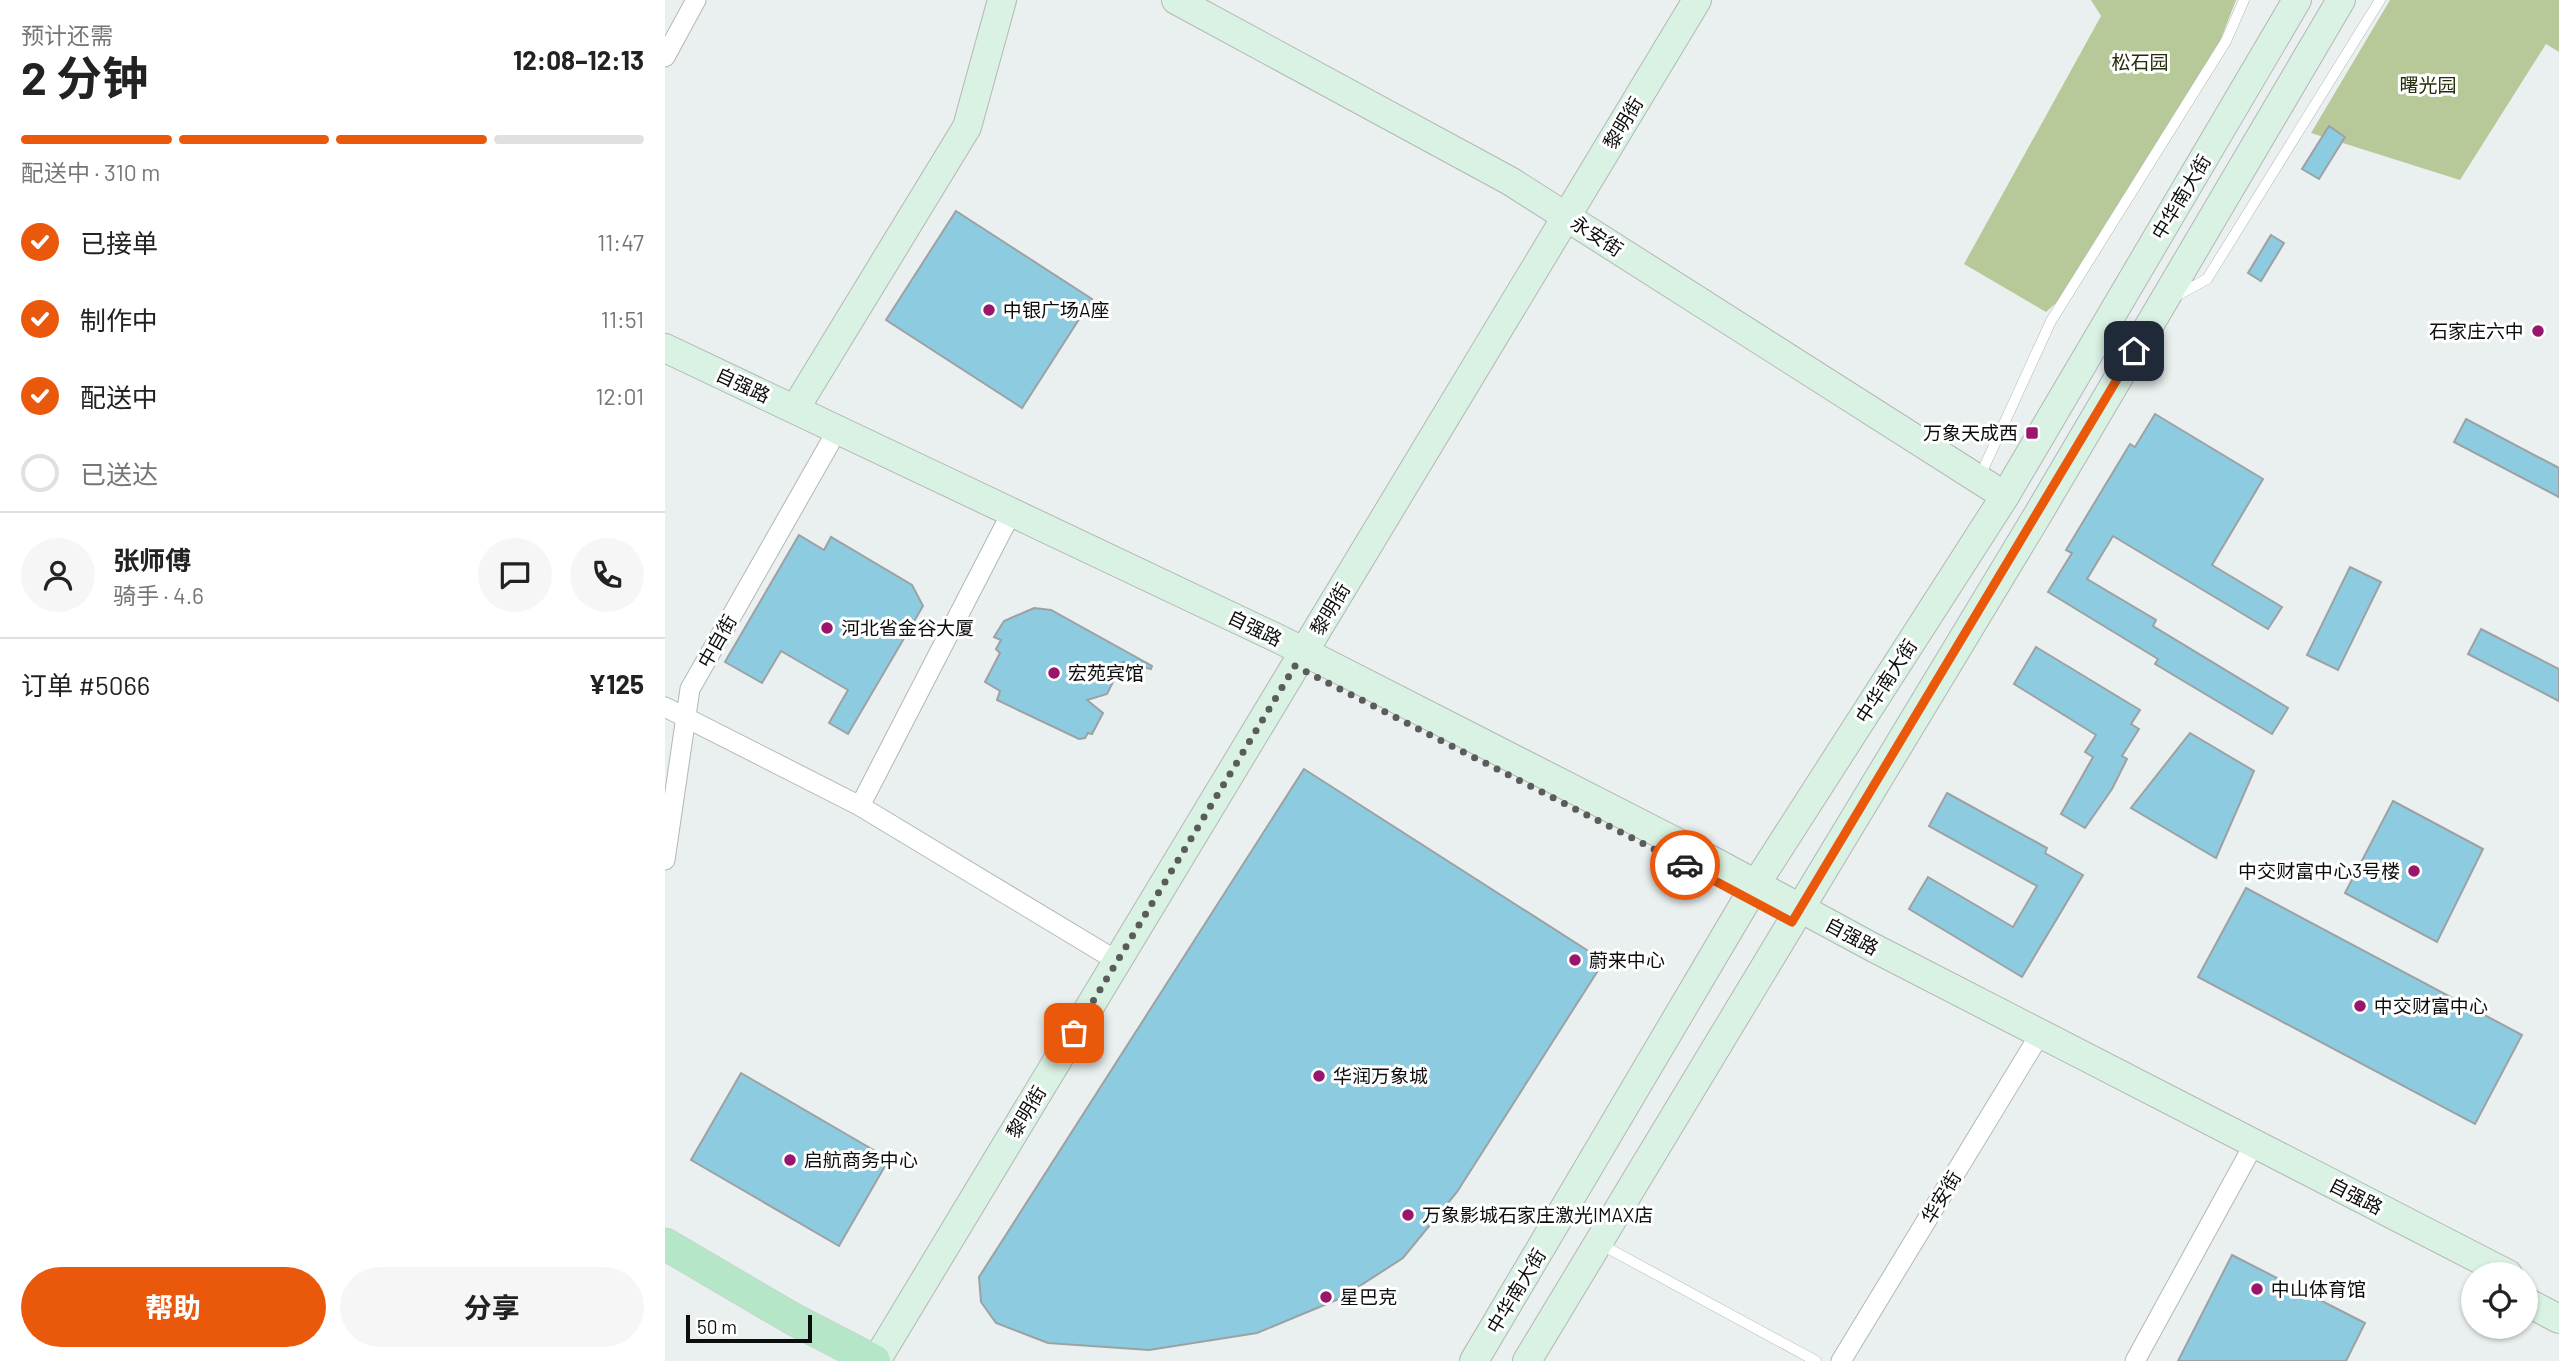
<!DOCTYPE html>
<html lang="zh">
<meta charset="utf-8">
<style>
:root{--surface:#fff;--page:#f6f6f6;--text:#222;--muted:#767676;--line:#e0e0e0;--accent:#ea580c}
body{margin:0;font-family:Barlow,"Noto Sans SC",sans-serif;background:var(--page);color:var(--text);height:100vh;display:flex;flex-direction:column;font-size:26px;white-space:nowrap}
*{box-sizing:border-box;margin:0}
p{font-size:23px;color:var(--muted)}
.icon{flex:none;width:38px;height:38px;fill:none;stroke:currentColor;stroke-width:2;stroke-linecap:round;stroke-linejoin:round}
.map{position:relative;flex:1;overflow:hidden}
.panel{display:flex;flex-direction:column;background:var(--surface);width:665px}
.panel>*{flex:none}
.buttons{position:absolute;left:1796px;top:1262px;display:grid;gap:14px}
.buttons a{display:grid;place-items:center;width:77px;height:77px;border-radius:50%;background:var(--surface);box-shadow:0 2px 5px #0004;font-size:35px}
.scale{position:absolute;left:21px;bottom:18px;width:126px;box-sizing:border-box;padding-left:7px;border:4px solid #0c0d0d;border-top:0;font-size:19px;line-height:24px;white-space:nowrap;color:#0c0d0d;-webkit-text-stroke:5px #fff;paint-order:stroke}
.pin{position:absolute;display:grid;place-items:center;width:60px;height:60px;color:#fff;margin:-30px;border-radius:14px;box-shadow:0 4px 10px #0006}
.courier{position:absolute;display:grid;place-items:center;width:70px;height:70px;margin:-35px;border:5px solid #ea580c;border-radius:50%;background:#fff;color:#222;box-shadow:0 2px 9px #0007}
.summary em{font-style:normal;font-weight:700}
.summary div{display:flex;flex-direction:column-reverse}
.summary{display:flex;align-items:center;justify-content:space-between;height:119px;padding:0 21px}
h1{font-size:46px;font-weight:700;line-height:52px}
.bar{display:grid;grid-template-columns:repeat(4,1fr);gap:10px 7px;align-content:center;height:84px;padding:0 21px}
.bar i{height:9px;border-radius:5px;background:var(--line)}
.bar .on{background:var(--accent)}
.bar p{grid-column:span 4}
.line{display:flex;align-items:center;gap:18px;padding:0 21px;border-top:2px solid var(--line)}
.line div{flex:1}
.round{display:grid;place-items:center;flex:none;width:74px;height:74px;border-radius:37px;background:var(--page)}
ol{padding:0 21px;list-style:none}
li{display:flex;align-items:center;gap:21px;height:77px}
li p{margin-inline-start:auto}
li .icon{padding:7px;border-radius:50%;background:var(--accent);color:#fff;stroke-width:4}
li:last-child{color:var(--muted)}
li i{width:38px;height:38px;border:4px solid var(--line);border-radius:50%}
.action{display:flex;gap:14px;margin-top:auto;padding:14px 21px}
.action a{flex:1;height:80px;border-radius:42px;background:var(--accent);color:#fff;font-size:28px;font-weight:700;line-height:80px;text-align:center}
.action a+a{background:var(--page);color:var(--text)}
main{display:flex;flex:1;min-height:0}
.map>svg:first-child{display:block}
.green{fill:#b8c999}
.building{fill:#8dcce0;stroke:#9da1a3;stroke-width:2}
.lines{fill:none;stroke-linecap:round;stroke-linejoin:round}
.lane-casing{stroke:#b2b7b6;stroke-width:11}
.street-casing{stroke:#b2b7b6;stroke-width:21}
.secondary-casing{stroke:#b2b7b6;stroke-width:30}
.primary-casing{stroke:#cacaca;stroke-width:33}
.lane{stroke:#fff;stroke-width:10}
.street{stroke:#fff;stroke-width:19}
.secondary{stroke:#daf2e3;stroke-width:28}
.primary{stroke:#b5e6c7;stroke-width:32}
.done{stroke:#5a5c5c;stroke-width:7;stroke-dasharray:0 12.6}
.route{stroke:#ea580c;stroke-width:9}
.poi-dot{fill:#99166c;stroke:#fff;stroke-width:2.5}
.labels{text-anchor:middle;stroke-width:6;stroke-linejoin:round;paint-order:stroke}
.park-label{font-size:19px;fill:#242e08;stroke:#fff}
.street-label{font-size:19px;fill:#0c0d0d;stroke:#fff}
.poi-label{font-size:19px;fill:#0c0d0d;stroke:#fff;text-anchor:start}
</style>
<main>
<section class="panel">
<div class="summary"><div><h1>2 分钟</h1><p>预计还需</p></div><em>12:08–12:13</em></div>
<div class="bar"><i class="on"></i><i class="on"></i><i class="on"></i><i></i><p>配送中 · 310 m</p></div>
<ol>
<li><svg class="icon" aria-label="check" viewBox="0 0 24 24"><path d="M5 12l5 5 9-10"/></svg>已接单<p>11:47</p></li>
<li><svg class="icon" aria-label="check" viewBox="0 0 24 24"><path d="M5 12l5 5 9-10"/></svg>制作中<p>11:51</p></li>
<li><svg class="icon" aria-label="check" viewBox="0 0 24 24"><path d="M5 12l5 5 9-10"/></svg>配送中<p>12:01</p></li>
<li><i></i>已送达</li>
</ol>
<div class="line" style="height:126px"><a class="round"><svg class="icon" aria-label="person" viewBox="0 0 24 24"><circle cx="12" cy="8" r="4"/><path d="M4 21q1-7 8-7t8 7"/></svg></a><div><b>张师傅</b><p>骑手 · 4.6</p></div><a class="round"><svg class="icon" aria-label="chat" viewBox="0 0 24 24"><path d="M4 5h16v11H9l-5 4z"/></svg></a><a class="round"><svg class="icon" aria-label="phone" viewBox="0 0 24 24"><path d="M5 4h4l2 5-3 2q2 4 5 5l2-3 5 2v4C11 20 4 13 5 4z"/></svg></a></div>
<div class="line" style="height:91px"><div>订单 #5066</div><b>¥125</b></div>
<div class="action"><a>帮助</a><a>分享</a></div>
</section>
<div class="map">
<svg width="1894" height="1361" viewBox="0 0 1894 1361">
<rect width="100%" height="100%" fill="#eaf0ef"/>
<g class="green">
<polygon points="1426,0 1571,0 1555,41 1392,302 1381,312 1299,264 1436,16"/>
<polygon points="1725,0 1894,0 1894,52 1881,44 1795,180 1646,133"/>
</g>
<g class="building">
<polygon points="1664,126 1680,137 1654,179 1637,169"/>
<polygon points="291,211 427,299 357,408 221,320"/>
<polygon points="1606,235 1619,243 1596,281 1583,273"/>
<polygon points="1490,414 1598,479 1547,565 1617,607 1603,629 1448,536 1422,579 1491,620 1488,626 1623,708 1607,734 1490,664 1493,659 1383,592 1407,553 1401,550 1465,444 1470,447"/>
<polygon points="1801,419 1894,468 1894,497 1789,442"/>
<polygon points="134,535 159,550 166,537 247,585 258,606 183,734 164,723 183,690 116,651 97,683 60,662"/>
<polygon points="1685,567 1716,582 1673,670 1642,655"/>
<polygon points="369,608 386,610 487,666 486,669 458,662 442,694 422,700 438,713 427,734 423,733 420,738 414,739 332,700 335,691 320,682 335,653 331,649 336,640 329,637 339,621"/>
<polygon points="1816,629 1894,669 1894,701 1803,654"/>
<polygon points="1371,647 1475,710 1466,724 1474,729 1457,756 1462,759 1447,789 1420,828 1396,814 1428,757 1420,752 1431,735 1349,684"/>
<polygon points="1525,733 1589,771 1551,858 1466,808"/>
<polygon points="639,769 939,961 792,1192 738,1258 676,1298 592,1333 484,1350 383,1343 331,1323 316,1302 314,1277"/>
<polygon points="1282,793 1382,848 1380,853 1418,875 1357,977 1244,909 1263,877 1348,927 1372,886 1264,826"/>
<polygon points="1728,801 1818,849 1772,942 1680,893"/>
<polygon points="1581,888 1857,1035 1810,1124 1533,977"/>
<polygon points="76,1073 224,1159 174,1246 26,1160"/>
<polygon points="1567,1255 1700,1323 1681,1361 1513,1361"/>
</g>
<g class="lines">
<g class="lane-casing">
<g id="lane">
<polyline points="1513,295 1542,279 1715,0"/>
<polyline points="1315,476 1386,321 1561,41 1579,0"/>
<polyline points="937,1245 1151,1361"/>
</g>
</g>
<g class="street-casing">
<g id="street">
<polyline points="0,57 31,0"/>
<polyline points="0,707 195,806 452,961"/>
<polyline points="195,806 340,525"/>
<polyline points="0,860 25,689 165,443"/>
<polyline points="1176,1361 1375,1034"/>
<polyline points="1470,1361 1589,1144"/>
</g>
</g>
<g class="secondary-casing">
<g id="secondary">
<polyline points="511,0 845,181 1340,496"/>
<polyline points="0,348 616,640 1037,855 1209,948 1843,1274"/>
<polyline points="130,409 302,127 337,0"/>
<polyline points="1860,1301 1894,1319"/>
<polyline points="211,1361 1032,0"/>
<polyline points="809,1361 1091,884 1340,496 1632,0"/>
<polyline points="862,1361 1372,516 1676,0"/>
</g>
</g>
<g class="primary-casing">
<polyline id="primary" points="0,1244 128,1319 209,1361"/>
</g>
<use href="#lane" class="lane"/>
<use href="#street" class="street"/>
<use href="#secondary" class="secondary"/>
<use href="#primary" class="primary"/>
</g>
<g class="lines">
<polyline class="done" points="409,1033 630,666 1020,865"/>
<polyline class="route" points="1020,865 1127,922 1469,351"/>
</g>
<g class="poi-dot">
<circle cx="324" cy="310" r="7"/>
<circle cx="1873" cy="331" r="7"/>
<rect x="1360" y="426" width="14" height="14" rx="3.5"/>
<circle cx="162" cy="628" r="7"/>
<circle cx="389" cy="673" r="7"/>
<circle cx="1749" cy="871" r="7"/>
<circle cx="910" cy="960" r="7"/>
<circle cx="1695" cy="1006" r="7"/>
<circle cx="654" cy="1076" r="7"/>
<circle cx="125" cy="1160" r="7"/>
<circle cx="743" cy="1215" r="7"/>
<circle cx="1592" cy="1289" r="7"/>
<circle cx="661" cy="1297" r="7"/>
</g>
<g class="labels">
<g class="park-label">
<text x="1475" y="69">松石园</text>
<text x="1763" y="92">曙光园</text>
</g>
<g class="street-label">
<text transform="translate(958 123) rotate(-59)" y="7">黎明街</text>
<text transform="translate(1516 197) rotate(-59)" y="7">中华南大街</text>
<text transform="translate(932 236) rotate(33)" y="7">永安街</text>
<text transform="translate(78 385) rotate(25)" y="7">自强路</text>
<text transform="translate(665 609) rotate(-59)" y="7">黎明街</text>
<text transform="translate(590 628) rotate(26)" y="7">自强路</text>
<text transform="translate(52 641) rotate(-60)" y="7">中自街</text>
<text transform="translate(1221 681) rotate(-57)" y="7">中华南大街</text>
<text transform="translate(1187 936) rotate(28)" y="7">自强路</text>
<text transform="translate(361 1112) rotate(-59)" y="7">黎明街</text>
<text transform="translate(1691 1196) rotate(27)" y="7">自强路</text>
<text transform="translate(1276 1197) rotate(-59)" y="7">华安街</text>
<text transform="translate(851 1291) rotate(-59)" y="7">中华南大街</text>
</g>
<g class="poi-label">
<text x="338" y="317">中银广场A座</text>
<text x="1859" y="338" text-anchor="end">石家庄六中</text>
<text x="1353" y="440" text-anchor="end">万象天成西</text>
<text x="176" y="635">河北省金谷大厦</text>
<text x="403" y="680">宏苑宾馆</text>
<text x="1735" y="878" text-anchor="end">中交财富中心3号楼</text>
<text x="924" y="967">蔚来中心</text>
<text x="1709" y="1013">中交财富中心</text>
<text x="668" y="1083">华润万象城</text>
<text x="139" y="1167">启航商务中心</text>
<text x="757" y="1222">万象影城石家庄激光IMAX店</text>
<text x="1606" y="1296">中山体育馆</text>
<text x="675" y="1304">星巴克</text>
</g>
</g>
</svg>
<div class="buttons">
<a><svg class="icon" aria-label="locate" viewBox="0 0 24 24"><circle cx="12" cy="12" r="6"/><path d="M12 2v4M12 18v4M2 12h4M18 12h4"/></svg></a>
</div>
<div class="scale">50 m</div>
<div class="pin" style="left:409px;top:1033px;background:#ea580c"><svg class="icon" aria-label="bag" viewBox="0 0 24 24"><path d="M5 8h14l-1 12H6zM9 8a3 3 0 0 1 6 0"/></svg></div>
<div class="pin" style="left:1469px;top:351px;background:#1f2937"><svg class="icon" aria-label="home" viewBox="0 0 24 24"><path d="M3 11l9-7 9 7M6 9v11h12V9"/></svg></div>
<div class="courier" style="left:1020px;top:865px"><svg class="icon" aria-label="car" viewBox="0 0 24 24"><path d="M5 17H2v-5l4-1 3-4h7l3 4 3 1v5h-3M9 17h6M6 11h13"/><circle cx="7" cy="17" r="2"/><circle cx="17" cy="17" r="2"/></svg></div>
</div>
</main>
